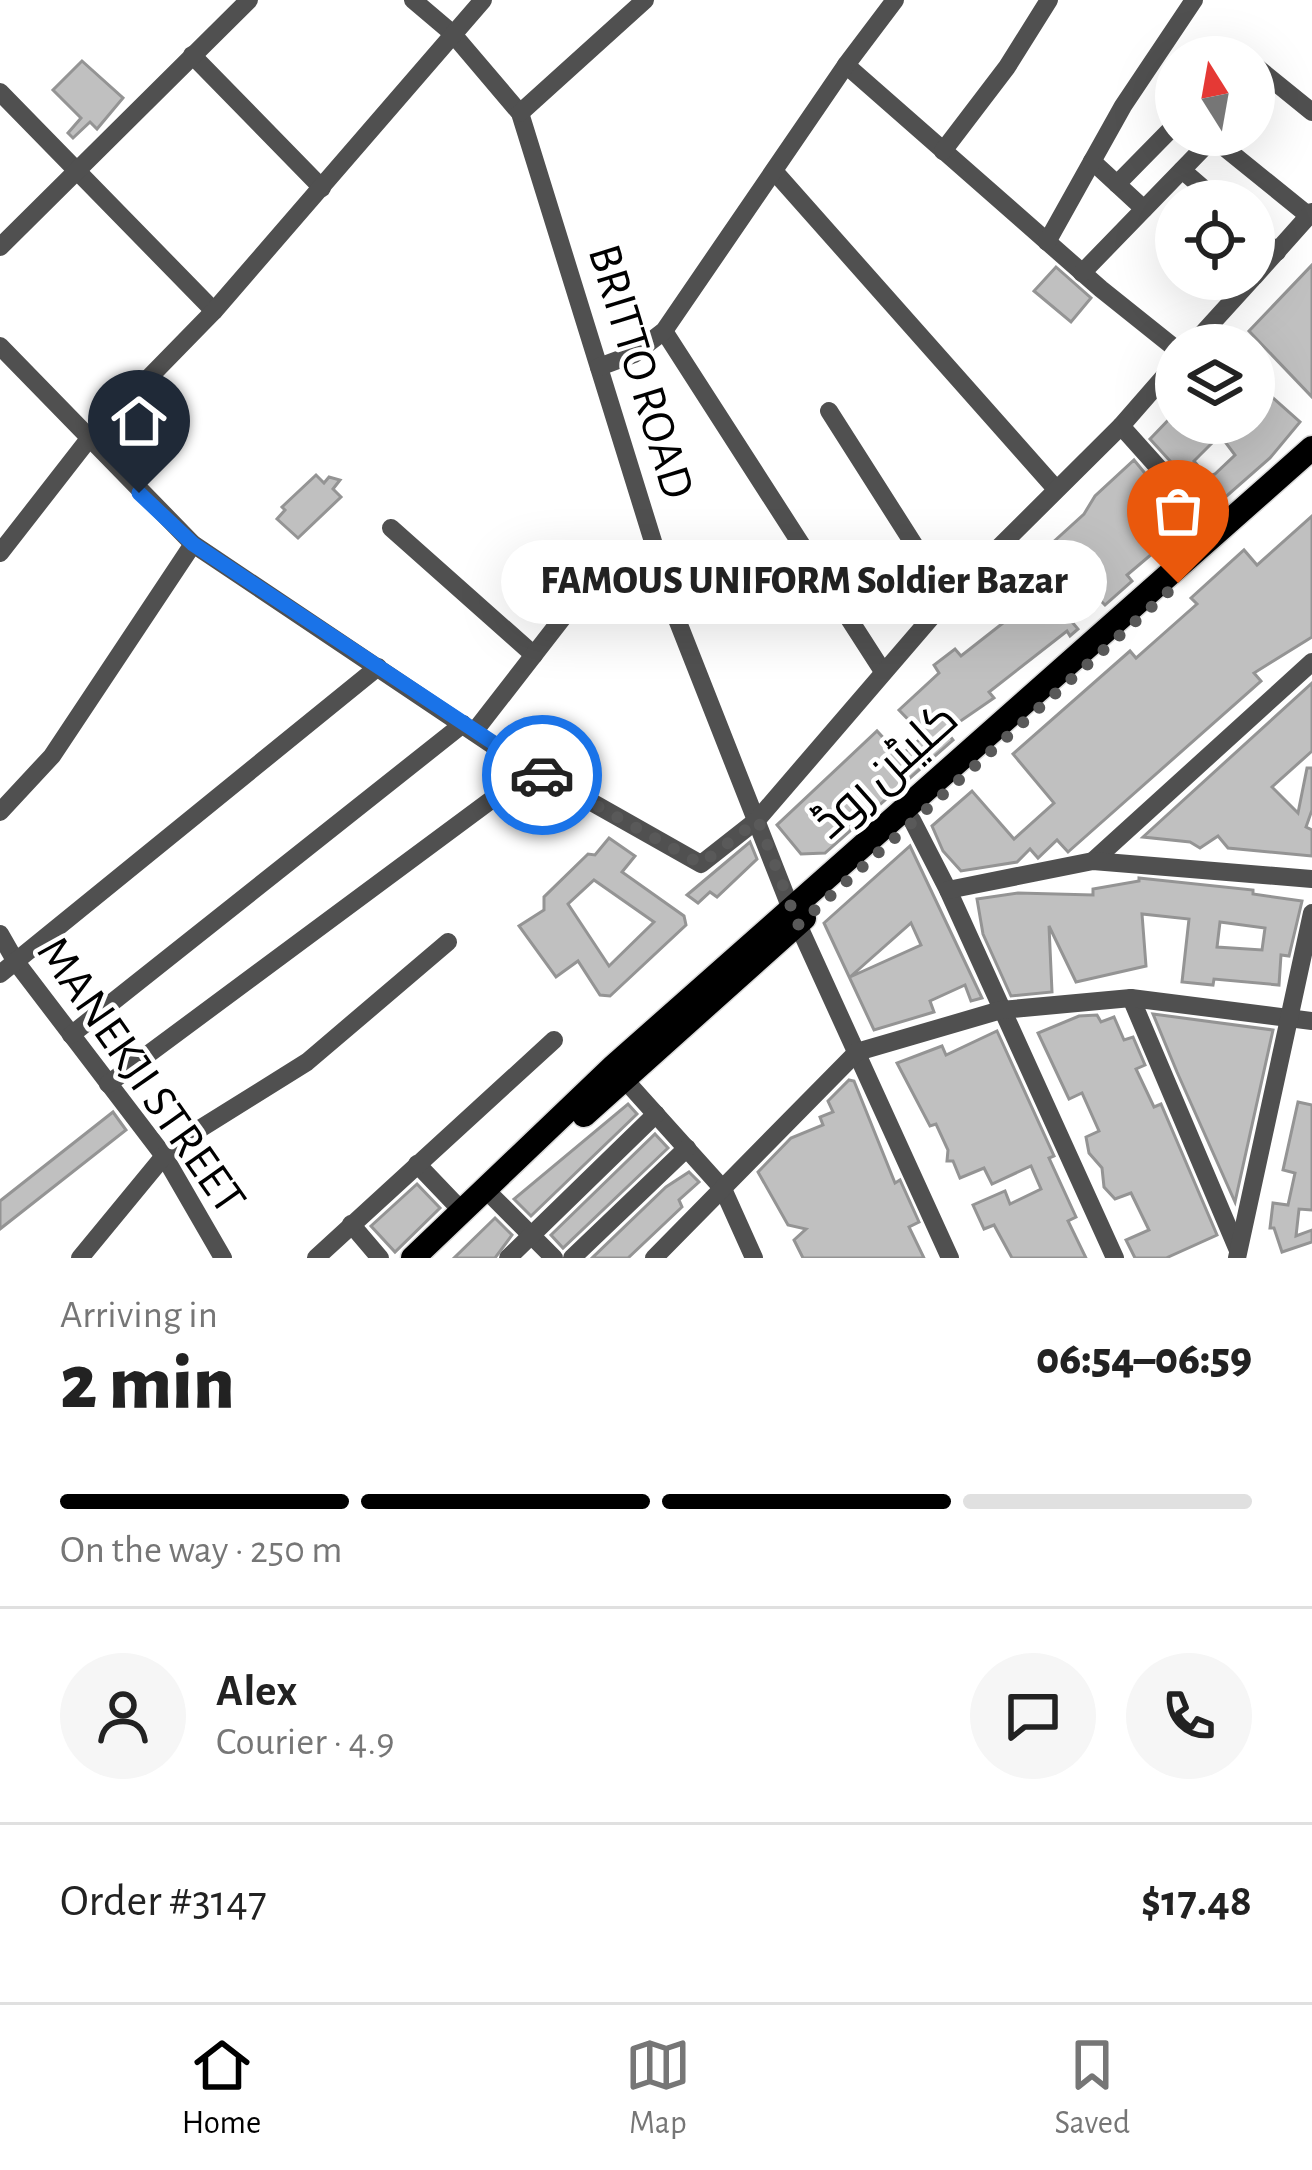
<!DOCTYPE html>
<meta charset="utf-8">
<style>
:root{--surface:#fff;--page:#f6f6f6;--text:#222;--muted:#767676;--line:#e0e0e0;--accent:#000}
body{margin:0;font-family:"Alegreya Sans",Cairo,sans-serif;background:var(--page);color:var(--text);height:100vh;display:flex;flex-direction:column;font-size:45px;white-space:nowrap}
*{box-sizing:border-box;margin:0}
p{font-size:39px;color:var(--muted)}
.icon{flex:none;width:66px;height:66px;fill:none;stroke:currentColor;stroke-width:2;stroke-linecap:round;stroke-linejoin:round}
.map{position:relative;height:1258px;overflow:hidden}
.side{display:flex;flex-direction:column;background:var(--surface);flex:1}
.side>*{flex:none}
.needle{width:78px;rotate:349deg}
.tools{position:absolute;left:1155px;top:36px;display:grid;gap:24px}
.tools a{display:grid;place-items:center;width:120px;height:120px;border-radius:50%;background:var(--surface);box-shadow:0 12px 48px #0002;font-size:60px}
.pin{position:absolute;display:grid;place-items:center;width:102px;height:102px;color:#fff;margin:-123px -51px;border-radius:50% 50% 50% 0;rotate:-45deg;box-shadow:0 0 12px #0007}
.pin .icon{rotate:45deg}
.courier{position:absolute;display:grid;place-items:center;width:120px;height:120px;margin:-60px;border:9px solid #1a73e8;border-radius:50%;background:#fff;color:#222;box-shadow:0 3px 15px #0007}
.bubble{position:absolute;height:84px;border-radius:42px;background:var(--surface);box-shadow:0 12px 48px #0002;font-size:39px;font-weight:800;line-height:84px;text-align:center}
.headline em{font-style:normal;font-weight:800}
.headline div{display:flex;flex-direction:column-reverse}
.headline{display:flex;align-items:center;justify-content:space-between;height:204px;padding:0 60px}
h1{font-size:78px;font-weight:800;line-height:90px}
.bar{display:grid;grid-template-columns:repeat(4,1fr);gap:18px 12px;align-content:center;height:144px;padding:0 60px}
.bar i{height:15px;border-radius:9px;background:var(--line)}
.bar .current{background:var(--accent)}
.bar p{grid-column:span 4}
.line{display:flex;align-items:center;gap:30px;padding:0 60px;border-top:3px solid var(--line)}
.line div{flex:1}
.round{display:grid;place-items:center;flex:none;width:126px;height:126px;border-radius:63px;background:var(--page)}
.menu{display:flex;justify-content:space-around;align-items:center;height:168px;border-top:3px solid var(--line);background:var(--surface);font-size:33px;color:var(--muted)}
.menu a{display:grid;justify-items:center;gap:6px}
.menu .current{color:var(--accent)}
.map>svg:first-child{display:block}
.building{fill:#c0c0c0;stroke:#949494;stroke-width:3;fill-rule:evenodd}
.lines{fill:none;stroke-linecap:round;stroke-linejoin:round}
.major-casing{stroke:#dbdbdb;stroke-width:27}
.minor{stroke:#505050;stroke-width:18}
.major{stroke:#000;stroke-width:24}
.done{stroke:#595959;stroke-width:12;stroke-dasharray:0 21.6}
.route{stroke:#1a73e8;stroke-width:15}
.labels{text-anchor:middle;stroke-width:9;stroke-linejoin:round;paint-order:stroke}
.street-label{font-size:48px;fill:#000;stroke:#fff}
</style>
<div class="map">
<svg width="1312" height="1258" viewBox="0 0 1312 1258">
<rect width="100%" height="100%" fill="#fff"/>
<g class="building">
<polygon points="82,61 123,98 97,129 90,122 73,138 68,133 81,118 53,90"/>
<polygon points="1312,265 1312,397 1249,331"/>
<polygon points="1056,267 1091,298 1071,322 1034,291"/>
<polygon points="1254,381 1300,422 1270,458 1213,508 1150,439 1176,412 1176,423 1214,423 1223,432 1194,461 1207,477 1215,474 1235,455 1220,435 1236,423 1242,430 1254,423"/>
<polygon points="1134,460 1191,529 1164,553 1160,547 1127,575 1132,581 1105,605 1099,599 1072,622 1078,629 1070,636 1067,631 989,692 994,698 946,731 953,740 825,853 801,854 777,825 877,731 900,756 924,736 899,710 939,673 934,665 955,649 961,656 1003,623 992,611 1055,550 1050,545 1084,514 1095,496"/>
<polygon points="316,475 324,483 329,477 340,480 333,489 341,497 298,538 277,519 285,510 282,507"/>
<polygon points="1312,516 1312,637 1254,673 1261,681 1068,852 1057,840 1038,858 1030,849 1017,862 961,871 943,851 932,826 972,791 1014,839 1054,803 1013,754 1130,651 1136,658 1197,604 1191,598 1244,550 1257,565"/>
<polygon points="1312,683 1312,751 1272,787 1298,813 1307,768 1312,768 1312,810 1306,827 1312,830 1312,856 1228,848 1218,836 1200,848 1190,842 1143,837"/>
<path d="M609,838l26,18 -13,16 62,44 2,9 -76,71 -10,-1 -22,-34 -22,16 -37,-51 25,-16v-13l44,-43 7,1zM594,880l60,42 -45,44 -41,-62z"/>
<polygon points="750,842 757,859 717,897 710,892 698,903 687,895"/>
<path d="M910,846l72,152 -11,3 -6,-16 -35,16 4,11 -60,18 -50,-107zM911,923l10,22 -71,32z"/>
<path d="M1139,878l114,12v4l49,7 -13,55 -8,-1 -2,30 -65,-6 -1,6 -31,-3 7,-63 -47,-5 4,52 -70,16 -27,-56 3,66 -41,4 -28,-62 -6,-35 41,-6 75,2v-6l46,-8zM1220,922l45,6 -3,22 -45,-3z"/>
<polygon points="1153,1014 1273,1030 1235,1202 1177,1072"/>
<polygon points="1097,1015 1101,1022 1114,1017 1124,1040 1133,1037 1145,1065 1136,1069 1154,1107 1161,1104 1217,1235 1166,1258 1135,1258 1126,1240 1149,1230 1131,1193 1115,1199 1104,1187 1102,1168 1089,1153 1086,1137 1099,1131 1082,1093 1069,1099 1038,1033 1079,1016"/>
<polygon points="997,1031 1054,1156 1049,1158 1076,1217 1068,1221 1086,1258 1012,1258 994,1225 984,1229 973,1205 1005,1191 1010,1204 1041,1189 1031,1166 992,1184 984,1168 960,1178 953,1161 947,1161 948,1150 936,1124 930,1126 897,1063 942,1046 946,1055"/>
<polygon points="849,1080 854,1081 895,1183 900,1180 919,1222 909,1227 924,1258 803,1258 794,1240 806,1229 788,1225 758,1172 791,1138 823,1125 820,1117 833,1112 828,1101"/>
<polygon points="1298,1102 1312,1105 1312,1210 1299,1209 1296,1236 1312,1230 1312,1242 1282,1252 1274,1228 1270,1228 1273,1203 1288,1205 1295,1173 1283,1170"/>
<polygon points="628,1104 637,1114 531,1216 514,1199"/>
<polygon points="113,1112 126,1130 0,1229 0,1201"/>
<polygon points="655,1134 668,1148 563,1248 551,1235"/>
<polygon points="689,1172 699,1182 679,1200 682,1207 628,1258 592,1258 666,1187"/>
<polygon points="417,1184 440,1208 395,1252 371,1226"/>
<polygon points="495,1218 512,1235 495,1258 454,1258"/>
</g>
<g class="lines">
<g class="major-casing">
<g id="major">
<polyline points="584,1115 804,918"/>
<polyline points="413,1258 614,1066 1312,448"/>
</g>
</g>
<g class="minor">
<polyline points="413,0 452,33 520,113 678,622 791,909 950,1258"/>
<polyline points="192,55 322,188"/>
<polyline points="846,65 1101,289 1176,349"/>
<polyline points="1254,65 1312,112"/>
<polyline points="0,92 214,311"/>
<polyline points="520,113 645,0"/>
<polyline points="1209,135 1309,216"/>
<polyline points="943,151 1007,67 1049,0"/>
<polyline points="1092,161 1144,209"/>
<polyline points="1182,170 1218,201"/>
<polyline points="774,171 1056,489"/>
<polyline points="1117,184 1175,125"/>
<polyline points="1254,232 1277,252"/>
<polyline points="1047,242 1123,106 1194,0"/>
<polyline points="0,247 249,0"/>
<polyline points="1082,273 1213,138"/>
<polyline points="1254,277 1312,212"/>
<polyline points="664,331 882,670"/>
<polyline points="1192,345 1252,279"/>
<polyline points="0,346 193,544 503,752 701,864 757,820 948,598 1121,426 1176,363"/>
<polyline points="599,367 634,354 664,331 846,65 895,0"/>
<polyline points="829,411 948,598"/>
<polyline points="1121,426 1216,532"/>
<polyline points="391,528 534,655"/>
<polyline points="0,553 88,440 214,311 483,0"/>
<polyline points="474,732 592,580 658,551"/>
<polyline points="0,812 52,756 193,544"/>
<polyline points="912,820 948,890 1115,1258"/>
<polyline points="1093,861 1312,662"/>
<polyline points="948,890 1093,861 1312,879"/>
<polyline points="0,934 16,962 164,1156 223,1258"/>
<polyline points="0,974 378,667"/>
<polyline points="1131,998 1237,1248"/>
<polyline points="71,1035 463,724"/>
<polyline points="625,1080 723,1189 754,1258"/>
<polyline points="108,1084 533,769"/>
<polyline points="417,1164 460,1209"/>
<polyline points="494,1198 554,1258"/>
<polyline points="351,1224 380,1258"/>
<polyline points="80,1258 164,1156 190,1135 307,1062 448,942"/>
<polyline points="316,1258 554,1040"/>
<polyline points="508,1258 656,1114"/>
<polyline points="572,1258 687,1148"/>
<polyline points="654,1258 857,1052 1001,1010 1131,998 1312,1021"/>
<polyline points="1237,1258 1312,913"/>
</g>
<use href="#major" class="major"/>
</g>
<g class="lines">
<polyline class="done" points="542,775 701,864 758,820 798,925 1178,583"/>
<polyline class="route" points="139,493 193,544 542,775"/>
</g>
<g class="labels">
<g class="street-label">
<text transform="translate(643 371) rotate(73)" y="17">BRITTO ROAD</text>
<text transform="translate(884 769) rotate(-42)" y="17">کلیٹن روڈ</text>
<text transform="translate(143 1074) rotate(55)" y="17">MANEKJI STREET</text>
</g>
</g>
</svg>
<div class="tools">
<a><svg class="needle" viewBox="-14 -14 28 28"><path d="M0-13l5 13h-10z" fill="#e53935"/><path d="M0 13l5-13h-10z" fill="#767676"/></svg></a>
<a><svg class="icon" aria-label="locate" viewBox="0 0 24 24"><circle cx="12" cy="12" r="6"/><path d="M12 2v4M12 18v4M2 12h4M18 12h4"/></svg></a>
<a><svg class="icon" aria-label="layers" viewBox="0 0 24 24"><path d="M12 4l9 5-9 5-9-5zM3 14l9 5 9-5"/></svg></a>
</div>
<div class="pin" style="left:1178px;top:583px;background:#ea580c"><svg class="icon" aria-label="bag" viewBox="0 0 24 24"><path d="M5 8h14l-1 12H6zM9 8a3 3 0 0 1 6 0"/></svg></div>
<div class="pin" style="left:139px;top:493px;background:#1f2937"><svg class="icon" aria-label="home" viewBox="0 0 24 24"><path d="M3 11l9-7 9 7M6 9v11h12V9"/></svg></div>
<div class="courier" style="left:542px;top:775px"><svg class="icon" aria-label="car" viewBox="0 0 24 24"><path d="M5 17H2v-5l4-1 3-4h7l3 4 3 1v5h-3M9 17h6M6 11h13"/><circle cx="7" cy="17" r="2"/><circle cx="17" cy="17" r="2"/></svg></div>
<div class="bubble" style="left:501px;top:540px;width:606px">FAMOUS UNIFORM Soldier Bazar</div>
</div>
<section class="side">
<div class="headline"><div><h1>2 min</h1><p>Arriving in</p></div><em>06:54–06:59</em></div>
<div class="bar"><i class="current"></i><i class="current"></i><i class="current"></i><i></i><p>On the way · 250 m</p></div>
<div class="line" style="height:216px"><a class="round"><svg class="icon" aria-label="person" viewBox="0 0 24 24"><circle cx="12" cy="8" r="4"/><path d="M4 21q1-7 8-7t8 7"/></svg></a><div><b>Alex</b><p>Courier · 4.9</p></div><a class="round"><svg class="icon" aria-label="chat" viewBox="0 0 24 24"><path d="M4 5h16v11H9l-5 4z"/></svg></a><a class="round"><svg class="icon" aria-label="phone" viewBox="0 0 24 24"><path d="M5 4h4l2 5-3 2q2 4 5 5l2-3 5 2v4C11 20 4 13 5 4z"/></svg></a></div>
<div class="line" style="height:156px"><div>Order #3147</div><b>$17.48</b></div>
</section>
<nav class="menu">
<a class="current"><svg class="icon" aria-label="home" viewBox="0 0 24 24"><path d="M3 11l9-7 9 7M6 9v11h12V9"/></svg>Home</a>
<a><svg class="icon" aria-label="map" viewBox="0 0 24 24"><path d="M3 6l6-2 6 2 6-2v14l-6 2-6-2-6 2zM9 4v14M15 6v14"/></svg>Map</a>
<a><svg class="icon" aria-label="saved" viewBox="0 0 24 24"><path d="M7 4h10v16l-5-4-5 4z"/></svg>Saved</a>
</nav>
